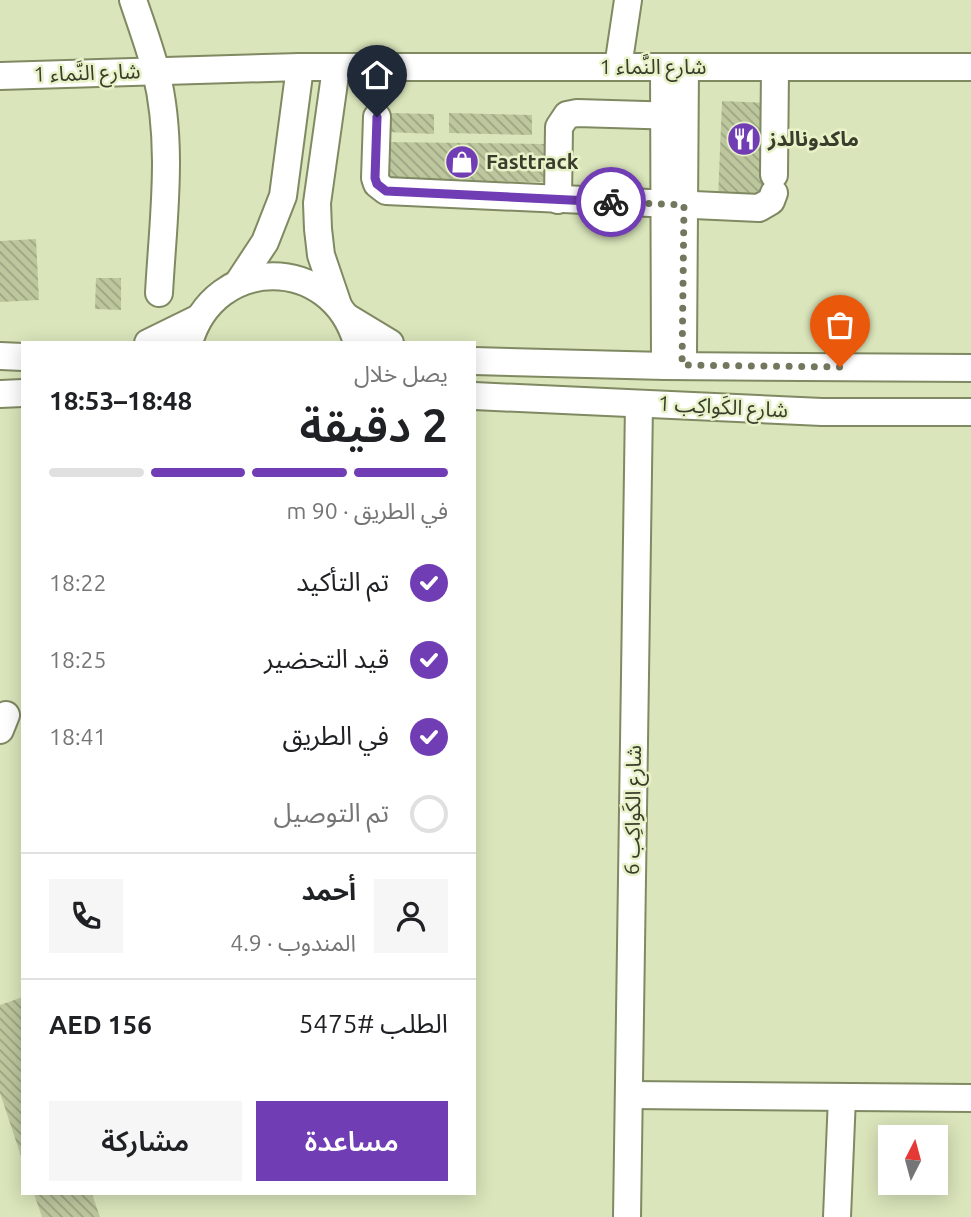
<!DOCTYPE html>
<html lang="ar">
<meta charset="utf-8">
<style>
:root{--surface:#fff;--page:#f6f6f6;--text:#202124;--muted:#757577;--line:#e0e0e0;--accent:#703db4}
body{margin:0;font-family:Ubuntu,"Noto Sans Arabic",sans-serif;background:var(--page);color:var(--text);direction:rtl;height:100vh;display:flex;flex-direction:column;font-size:26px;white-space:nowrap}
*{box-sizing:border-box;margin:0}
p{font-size:23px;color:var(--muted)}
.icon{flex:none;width:38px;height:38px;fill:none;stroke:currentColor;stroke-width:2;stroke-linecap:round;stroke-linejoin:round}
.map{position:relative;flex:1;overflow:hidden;direction:ltr}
.details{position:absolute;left:21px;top:341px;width:455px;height:854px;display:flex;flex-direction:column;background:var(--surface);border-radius:0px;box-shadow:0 4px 18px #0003;direction:rtl}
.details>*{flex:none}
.needle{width:46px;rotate:6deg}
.buttons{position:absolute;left:878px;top:1125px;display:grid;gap:14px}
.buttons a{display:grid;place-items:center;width:70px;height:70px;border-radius:0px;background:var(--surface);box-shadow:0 4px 18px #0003;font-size:35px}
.pin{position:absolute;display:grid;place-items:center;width:60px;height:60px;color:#fff;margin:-72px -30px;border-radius:50% 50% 50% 0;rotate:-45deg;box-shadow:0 0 7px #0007}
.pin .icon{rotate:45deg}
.courier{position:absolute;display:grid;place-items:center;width:70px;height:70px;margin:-35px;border:5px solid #703db4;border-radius:50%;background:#fff;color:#222;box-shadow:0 2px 9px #0007}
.overview em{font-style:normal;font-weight:600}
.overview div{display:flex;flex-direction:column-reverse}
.overview{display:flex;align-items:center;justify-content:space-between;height:119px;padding:0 28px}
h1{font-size:46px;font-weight:600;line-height:52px}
.bar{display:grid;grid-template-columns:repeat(4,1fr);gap:10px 7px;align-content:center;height:84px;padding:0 28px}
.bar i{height:9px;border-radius:5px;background:var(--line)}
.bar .active{background:var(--accent)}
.bar p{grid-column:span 4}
.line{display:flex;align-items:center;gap:18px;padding:0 28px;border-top:2px solid var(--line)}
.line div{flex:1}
.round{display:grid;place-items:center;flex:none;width:74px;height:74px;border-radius:0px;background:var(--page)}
ol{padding:0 28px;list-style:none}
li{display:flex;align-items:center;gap:21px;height:77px}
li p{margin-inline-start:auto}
li .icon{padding:7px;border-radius:50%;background:var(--accent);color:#fff;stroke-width:4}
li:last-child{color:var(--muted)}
li i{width:38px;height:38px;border:4px solid var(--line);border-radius:50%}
.action{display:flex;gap:14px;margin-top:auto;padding:14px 28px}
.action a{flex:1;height:80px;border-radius:0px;background:var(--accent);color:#fff;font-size:28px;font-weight:600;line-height:80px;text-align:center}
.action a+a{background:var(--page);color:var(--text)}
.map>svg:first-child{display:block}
.building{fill:url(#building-back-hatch)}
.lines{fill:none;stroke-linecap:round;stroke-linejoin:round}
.minor-casing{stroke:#7f8962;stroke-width:30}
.minor{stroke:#fff;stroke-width:26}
.done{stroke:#71785e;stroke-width:7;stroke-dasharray:0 12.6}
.route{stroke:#703db4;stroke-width:9}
.labels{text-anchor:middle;stroke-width:5;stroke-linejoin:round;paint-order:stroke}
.street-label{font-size:21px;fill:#393d2c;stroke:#e8f2c8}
.poi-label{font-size:21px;font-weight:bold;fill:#393d2c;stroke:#e8f2c8;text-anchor:start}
</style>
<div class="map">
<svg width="971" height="1217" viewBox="0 0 971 1217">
<defs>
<pattern id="building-back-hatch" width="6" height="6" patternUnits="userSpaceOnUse" patternTransform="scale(1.75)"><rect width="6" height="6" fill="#bdc79e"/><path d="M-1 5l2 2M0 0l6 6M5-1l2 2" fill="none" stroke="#9ba381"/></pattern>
</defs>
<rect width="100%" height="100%" fill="#dae5bb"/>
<g class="building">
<polygon points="722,101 769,103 764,202 718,200"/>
<polygon points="389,113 434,114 434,134 388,132"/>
<polygon points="449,113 532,115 532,135 449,133"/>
<polygon points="380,142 544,144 544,182 380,181"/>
<polygon points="36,239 39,300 0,302 0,241"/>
<polygon points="96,278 121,278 121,310 95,309"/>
<polygon points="23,997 23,1159 22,1159 0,1093 0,1005"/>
<polygon points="34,1194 92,1194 100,1217 42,1217"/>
</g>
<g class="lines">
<g class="minor-casing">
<g id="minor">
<path d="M133,0c8,24 17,48 23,72 18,72 7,148 3,221"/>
<polyline points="618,67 628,0"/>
<polyline points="664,67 665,366"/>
<polyline points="336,68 317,203 318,229 321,255 338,305"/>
<polyline points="0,76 300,67 971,67"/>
<polyline points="377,117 375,178 377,184 386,191 759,208 771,201 774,193"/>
<polyline points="774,175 775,67"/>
<polyline points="558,200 559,127 567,115 577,113 679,116"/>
<polyline points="238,283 265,242 283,196 300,67"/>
<polyline points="347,317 390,343"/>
<polyline points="148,343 199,318"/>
<path d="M189,343c25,-89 143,-89 168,0"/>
<polyline points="683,353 685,67"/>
<polyline points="0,356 23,357"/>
<polyline points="474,361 665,366 971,368"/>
<polyline points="0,394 23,393"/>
<polyline points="474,396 822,412 971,412"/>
<polyline points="0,730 6,715"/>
<polyline points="630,1095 971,1098"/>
<polyline points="627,1217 639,404"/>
<polyline points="837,1217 842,1097"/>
</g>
</g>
<use href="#minor" class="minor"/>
</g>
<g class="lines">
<polyline class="done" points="611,202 684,205 682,365 840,367"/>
<polyline class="route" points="377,117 375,178 377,184 386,191 611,202"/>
</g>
<defs>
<g id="restaurant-disc" transform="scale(1.75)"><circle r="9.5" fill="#703db4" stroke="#e8f2c8"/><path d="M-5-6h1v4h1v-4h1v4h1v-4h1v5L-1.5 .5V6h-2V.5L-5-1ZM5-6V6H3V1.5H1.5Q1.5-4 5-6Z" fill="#fff"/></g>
<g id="shop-disc" transform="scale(1.75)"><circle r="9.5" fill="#703db4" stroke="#e8f2c8"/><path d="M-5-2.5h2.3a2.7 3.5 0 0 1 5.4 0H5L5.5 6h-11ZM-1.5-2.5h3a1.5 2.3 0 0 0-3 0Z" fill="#fff"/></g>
</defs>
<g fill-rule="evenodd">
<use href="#restaurant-disc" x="744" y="139"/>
<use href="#shop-disc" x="462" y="162"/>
</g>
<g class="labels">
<g class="street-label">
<text x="653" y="74">شارع النَّماء 1</text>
<text transform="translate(87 73) rotate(-2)" y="7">شارع النَّماء 1</text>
<text transform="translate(723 407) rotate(3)" y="7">شارع الكَواكِب 1</text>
<text transform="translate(633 810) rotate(-89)" y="7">شارع الكَواكِب 6</text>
</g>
<g class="poi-label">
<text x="768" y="146">ماكدونالدز</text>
<text x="486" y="169">Fasttrack</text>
</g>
</g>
</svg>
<div class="buttons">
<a><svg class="needle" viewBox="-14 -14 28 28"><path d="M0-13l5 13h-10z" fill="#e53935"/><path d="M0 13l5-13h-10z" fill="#757577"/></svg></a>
</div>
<div class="pin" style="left:840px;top:367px;background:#ea580c"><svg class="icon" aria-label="bag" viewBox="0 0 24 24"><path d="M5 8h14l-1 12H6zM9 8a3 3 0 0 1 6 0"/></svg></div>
<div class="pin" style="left:377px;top:117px;background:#1f2937"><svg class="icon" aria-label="home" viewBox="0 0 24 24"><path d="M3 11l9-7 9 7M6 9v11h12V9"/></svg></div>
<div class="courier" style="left:611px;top:202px"><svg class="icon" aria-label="bike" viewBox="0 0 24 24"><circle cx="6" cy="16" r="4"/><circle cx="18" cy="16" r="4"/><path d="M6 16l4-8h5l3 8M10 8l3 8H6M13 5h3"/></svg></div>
<section class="details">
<div class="overview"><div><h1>2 دقيقة</h1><p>يصل خلال</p></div><em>18:48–18:53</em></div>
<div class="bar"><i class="active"></i><i class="active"></i><i class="active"></i><i></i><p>في الطريق · 90 m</p></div>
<ol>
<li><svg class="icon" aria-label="check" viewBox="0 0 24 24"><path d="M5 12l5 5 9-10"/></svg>تم التأكيد<p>18:22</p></li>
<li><svg class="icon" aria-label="check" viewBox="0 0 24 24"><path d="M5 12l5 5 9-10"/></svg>قيد التحضير<p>18:25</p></li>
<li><svg class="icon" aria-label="check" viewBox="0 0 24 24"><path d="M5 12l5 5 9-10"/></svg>في الطريق<p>18:41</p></li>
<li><i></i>تم التوصيل</li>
</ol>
<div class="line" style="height:126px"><a class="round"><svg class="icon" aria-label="person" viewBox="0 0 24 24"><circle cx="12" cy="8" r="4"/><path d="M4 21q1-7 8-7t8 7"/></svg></a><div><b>أحمد</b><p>المندوب · 4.9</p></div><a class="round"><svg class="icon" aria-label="phone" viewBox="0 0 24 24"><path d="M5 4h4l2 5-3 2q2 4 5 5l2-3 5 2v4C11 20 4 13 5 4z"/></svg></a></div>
<div class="line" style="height:91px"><div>الطلب #5475</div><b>AED 156</b></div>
<div class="action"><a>مساعدة</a><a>مشاركة</a></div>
</section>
</div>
